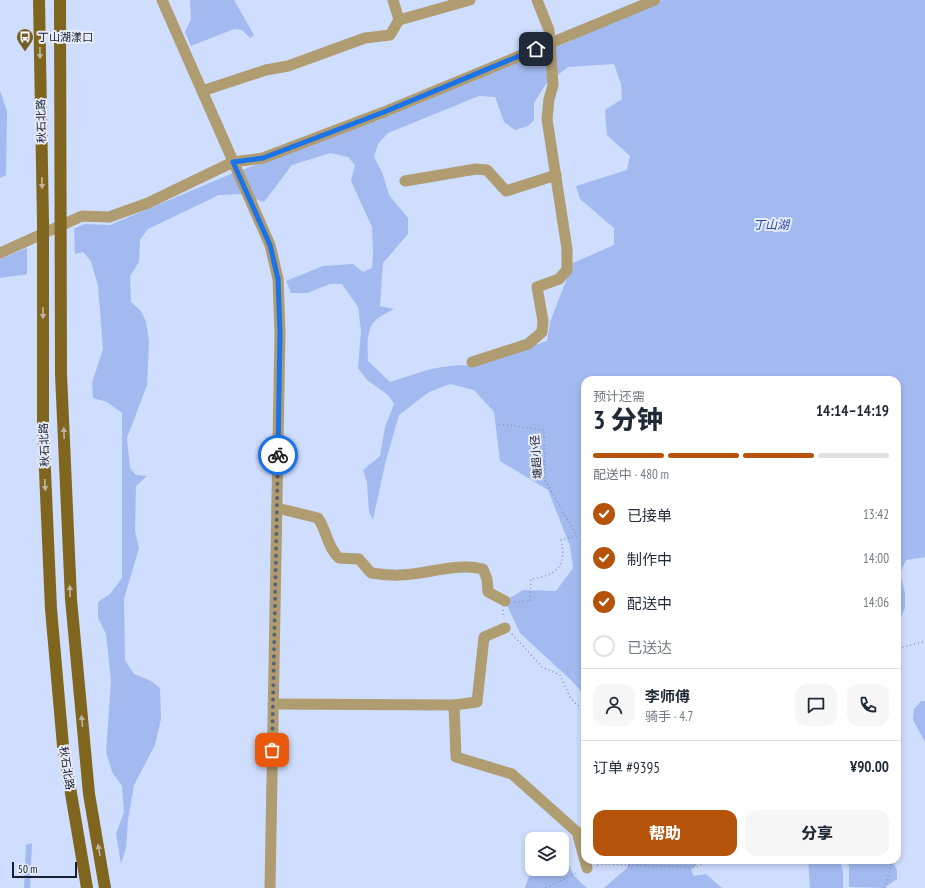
<!DOCTYPE html>
<html lang="zh">
<meta charset="utf-8">
<style>
:root{--surface:#fff;--page:#f6f6f7;--text:#1f2937;--muted:#747a83;--line:#e0e1e3;--accent:#b45309}
body{margin:0;font-family:"PT Sans Narrow","Noto Sans SC",sans-serif;background:var(--page);color:var(--text);height:100vh;display:flex;flex-direction:column;font-size:15px;white-space:nowrap}
*{box-sizing:border-box;margin:0}
p{font-size:13px;color:var(--muted)}
.icon{flex:none;width:22px;height:22px;fill:none;stroke:currentColor;stroke-width:2;stroke-linecap:round;stroke-linejoin:round}
.map{position:relative;flex:1;overflow:hidden}
.panel{position:absolute;left:581px;top:376px;width:320px;height:488px;display:flex;flex-direction:column;background:var(--surface);border-radius:12px;box-shadow:0 2px 6px #0003}
.panel>*{flex:none}
.buttons{position:absolute;left:525px;top:832px;display:grid;gap:8px}
.buttons a{display:grid;place-items:center;width:44px;height:44px;border-radius:8px;background:var(--surface);box-shadow:0 2px 6px #0003;font-size:20px}
.scale{position:absolute;left:12px;bottom:10px;width:65px;box-sizing:border-box;padding-left:4px;border:2px solid #171f32;border-top:0;font-size:11px;line-height:14px;white-space:nowrap;color:#171f32;-webkit-text-stroke:3px #e6ebf6;paint-order:stroke}
.pin{position:absolute;display:grid;place-items:center;width:34px;height:34px;color:#fff;margin:-17px;border-radius:8px;box-shadow:0 2px 6px #0006}
.courier{position:absolute;display:grid;place-items:center;width:40px;height:40px;margin:-20px;border:3px solid #1a73e8;border-radius:50%;background:#fff;color:#222;box-shadow:0 1px 5px #0007}
.overview em{font-style:normal;font-weight:800}
.overview div{display:flex;flex-direction:column-reverse}
.overview{display:flex;align-items:center;justify-content:space-between;height:68px;padding:0 12px}
h1{font-size:26px;font-weight:800;line-height:30px}
.bar{display:grid;grid-template-columns:repeat(4,1fr);gap:6px 4px;align-content:center;height:48px;padding:0 12px}
.bar i{height:5px;border-radius:3px;background:var(--line)}
.bar .current{background:var(--accent)}
.bar p{grid-column:span 4}
.line{display:flex;align-items:center;gap:10px;padding:0 12px;border-top:1px solid var(--line)}
.line div{flex:1}
.round{display:grid;place-items:center;flex:none;width:42px;height:42px;border-radius:12px;background:var(--page)}
ol{padding:0 12px;list-style:none}
li{display:flex;align-items:center;gap:12px;height:44px}
li p{margin-inline-start:auto}
li .icon{padding:4px;border-radius:50%;background:var(--accent);color:#fff;stroke-width:4}
li:last-child{color:var(--muted)}
li i{width:22px;height:22px;border:2px solid var(--line);border-radius:50%}
.button{display:flex;gap:8px;margin-top:auto;padding:8px 12px}
.button a{flex:1;height:46px;border-radius:12px;background:var(--accent);color:#fff;font-size:16px;font-weight:800;line-height:46px;text-align:center}
.button a+a{background:var(--page);color:var(--text)}
.map>svg:first-child{display:block}
.water{fill:#a3baf1;fill-rule:evenodd}
.pier{fill:#cfddfe}
.lines{fill:none;stroke-linecap:round;stroke-linejoin:round}
.path{stroke:#8894b0;stroke-width:1.5;stroke-dasharray:1 3;stroke-linecap:butt}
.minor{stroke:#af9c71;stroke-width:11}
.major{stroke:#80651e;stroke-width:12}
.oneway{fill:#bdb5a0}
.done{stroke:#576279;stroke-width:4;stroke-dasharray:0 7.2}
.route{stroke:#1a73e8;stroke-width:5}
.labels{text-anchor:middle;stroke-width:4;stroke-linejoin:round;paint-order:stroke}
.poi-label{font-size:11px;fill:#171f32;stroke:#e6ebf6;text-anchor:start}
.street-label{font-size:11px;fill:#171f32;stroke:#e6ebf6}
.water-label{font-size:12px;font-style:italic;fill:#2a49af;stroke:#e6ebf6}
</style>
<div class="map">
<svg width="925" height="888" viewBox="0 0 925 888">
<rect width="100%" height="100%" fill="#cfddfe"/>
<g class="water">
<polygon points="190,0 234,0 254,35 250,38 242,30 234,29 191,46 185,32 191,19"/>
<path d="M663,0h262v557l-19,3 -6,13 5,20v15l-8,18v-246h-312v316l-13,-15 -52,-48 -15,-32 18,-11 33,1 17,-23 -3,-22 -22,-56 -48,-29 -6,-49 -20,-22 -24,-6 -21,8 -30,23 -14,49 -12,56 -4,-8 -2,-30 -4,-12 17,-14 5,-29 9,-23 -6,-9 -21,-15 -9,-12 3,-38 -3,-23 -16,-23h-12l-23,9h-16l-5,-12 37,-15 30,-2 10,8 9,-4 1,-15 -1,-26 -21,-46 4,-16 -7,-8 -18,-4 -38,12 -28,37 -23,-8 -22,1 -71,34 -8,11 -1,22 -9,14 1,26 10,9 5,11 3,19 -2,44 -20,53 3,30 6,7 11,1 -11,10 -1,45 4,17 -15,51 1,61 9,14 17,7 9,7 1,31 -6,26 -21,40 -6,35 -2,28 -5,16 -5,-30 8,-22 -2,-26 -10,-14 -6,-20 5,-71 -5,-47 -8,-16v-16l12,-8 12,-16v-165l-15,-11 -14,-4 -1,-15 11,-34 -5,-63 -7,-25 -8,-9 -32,8 -22,14 -29,4v-19l85,-35 25,1 121,-51 52,-19 47,-26 48,-8 34,-19 147,-56zM614,64l7,20 1,15 -17,11 2,25 23,21 -3,14 -51,16 4,13 34,29v17l-41,18 -23,59 -3,19 -76,25c-27,-4 -55,8 -81,16l-22,-21c0,-13 -3,-33 9,-42 5,-4 11,-7 17,-10l-14,-3 3,-43 25,-29v-16l-19,-23 -7,-23 -8,-15 4,-13 10,-11 91,-37 16,1 9,25 11,8 13,-4 6,-6v-17l12,-19 22,-17z"/>
<polygon points="0,91 7,111 6,175 0,178"/>
<polygon points="921,701 925,701 925,742 913,720 914,709"/>
<path d="M557,833l9,5c2,24 1,34 21,50h-62l7,-20 30,1v-30h-18l2,-2z"/>
<polygon points="32,843 30,888 24,888 26,845"/>
<polygon points="629,860 701,860 691,870 694,876 706,874 722,888 604,888 627,868"/>
<polygon points="808,860 840,860 843,872 843,888 810,888"/>
<polygon points="846,860 892,860 897,870 897,879 884,888 849,887 849,867"/>
</g>
<polygon class="pier" points="74,227 75,256 52,261 27,276 27,245"/>
<g class="lines">
<g class="path">
<path d="M499,424l45,6 1,50 32,56 -16,4c6,27 -4,35 -30,39l-1,22 -16,1"/>
<polyline points="503,610 504,618"/>
<polyline points="512,634 542,667 560,675 570,697 576,704 585,710"/>
<polyline points="897,643 901,648 925,641"/>
<polyline points="897,650 901,648"/>
<polyline points="597,865 602,864 696,867 713,860"/>
<polyline points="546,888 578,872"/>
<polyline points="885,888 891,866 890,860"/>
</g>
<g class="minor">
<polyline points="162,0 270,245 278,279 280,332 270,888"/>
<polyline points="393,0 399,20"/>
<polyline points="202,91 266,70 288,66 365,38 390,35 399,20 470,0"/>
<polyline points="405,181 476,169 487,170 506,191 556,175"/>
<polyline points="0,253 82,216 109,217 148,203 233,162 263,158 384,112 655,0"/>
<polyline points="472,362 528,344 542,332 543,321 537,287 559,279 567,270 567,249 547,119 549,99 553,85 550,43 549,30 537,0"/>
<path d="M277,508l41,10c9,13 9,29 21,40l20,1 12,14c9,1 19,3 28,2 27,0 57,-13 84,-6l4,10 1,13 17,9"/>
<polyline points="273,704 454,705 456,757 512,774 577,832 587,868"/>
<polyline points="454,705 477,702 484,637 505,628"/>
</g>
<g class="major">
<polyline points="39,0 43,222 43,425 51,609 63,746 87,888"/>
<polyline points="60,0 61,374 71,599 89,794 105,888"/>
</g>
</g>
<defs><path id="oneway-solid" d="M-6-.8H1V-3.2L6.5 0L1 3.2V.8H-6Z"/></defs>
<g class="oneway">
<use href="#oneway-solid" transform="translate(40 53) rotate(89)"/>
<use href="#oneway-solid" transform="translate(42 183) rotate(89)"/>
<use href="#oneway-solid" transform="translate(43 313) rotate(90)"/>
<use href="#oneway-solid" transform="translate(64 433) rotate(-92)"/>
<use href="#oneway-solid" transform="translate(45 485) rotate(87)"/>
<use href="#oneway-solid" transform="translate(70 591) rotate(-92)"/>
<use href="#oneway-solid" transform="translate(82 721) rotate(-95)"/>
<use href="#oneway-solid" transform="translate(99 850) rotate(-100)"/>
</g>
<g class="lines">
<polyline class="done" points="272,750 278,455"/>
<polyline class="route" points="278,455 280,332 278,279 270,245 233,162 263,158 384,112 536,49"/>
</g>
<defs>
<g id="bus-pin" transform="scale(0.9)"><path d="M0 17L-7.5 6A9.5 9.5 0 1 1 7.5 6Z" fill="#735e2d" stroke="#e6ebf6"/><path d="M-5-6H5V4H4V6H2V4H-2V6H-4V4H-5ZM-3.5-4V0h7V-4ZM-3.5 1.2v1.5H-2V1.2ZM2 1.2v1.5H3.5V1.2Z" fill="#fff"/></g>
</defs>
<g fill-rule="evenodd">
<use href="#bus-pin" x="25" y="37"/>
</g>
<g class="labels">
<g class="poi-label">
<text x="38" y="41">丁山湖漾口</text>
</g>
<g class="street-label">
<text transform="translate(41 121) rotate(-91)" y="4">秋石北路</text>
<text transform="translate(44 445) rotate(-92)" y="4">秋石北路</text>
<text transform="translate(536 457) rotate(-94)" y="4">塘超小径</text>
<text transform="translate(67 768) rotate(81)" y="4">秋石北路</text>
</g>
<g class="water-label">
<text x="771" y="229">丁山湖</text>
</g>
</g>
</svg>
<div class="buttons">
<a><svg class="icon" aria-label="layers" viewBox="0 0 24 24"><path d="M12 4l9 5-9 5-9-5zM3 14l9 5 9-5"/></svg></a>
</div>
<div class="scale">50 m</div>
<div class="pin" style="left:272px;top:750px;background:#ea580c"><svg class="icon" aria-label="bag" viewBox="0 0 24 24"><path d="M5 8h14l-1 12H6zM9 8a3 3 0 0 1 6 0"/></svg></div>
<div class="pin" style="left:536px;top:49px;background:#1f2937"><svg class="icon" aria-label="home" viewBox="0 0 24 24"><path d="M3 11l9-7 9 7M6 9v11h12V9"/></svg></div>
<div class="courier" style="left:278px;top:455px"><svg class="icon" aria-label="bike" viewBox="0 0 24 24"><circle cx="6" cy="16" r="4"/><circle cx="18" cy="16" r="4"/><path d="M6 16l4-8h5l3 8M10 8l3 8H6M13 5h3"/></svg></div>
<section class="panel">
<div class="overview"><div><h1>3 分钟</h1><p>预计还需</p></div><em>14:14–14:19</em></div>
<div class="bar"><i class="current"></i><i class="current"></i><i class="current"></i><i></i><p>配送中 · 480 m</p></div>
<ol>
<li><svg class="icon" aria-label="check" viewBox="0 0 24 24"><path d="M5 12l5 5 9-10"/></svg>已接单<p>13:42</p></li>
<li><svg class="icon" aria-label="check" viewBox="0 0 24 24"><path d="M5 12l5 5 9-10"/></svg>制作中<p>14:00</p></li>
<li><svg class="icon" aria-label="check" viewBox="0 0 24 24"><path d="M5 12l5 5 9-10"/></svg>配送中<p>14:06</p></li>
<li><i></i>已送达</li>
</ol>
<div class="line" style="height:72px"><a class="round"><svg class="icon" aria-label="person" viewBox="0 0 24 24"><circle cx="12" cy="8" r="4"/><path d="M4 21q1-7 8-7t8 7"/></svg></a><div><b>李师傅</b><p>骑手 · 4.7</p></div><a class="round"><svg class="icon" aria-label="chat" viewBox="0 0 24 24"><path d="M4 5h16v11H9l-5 4z"/></svg></a><a class="round"><svg class="icon" aria-label="phone" viewBox="0 0 24 24"><path d="M5 4h4l2 5-3 2q2 4 5 5l2-3 5 2v4C11 20 4 13 5 4z"/></svg></a></div>
<div class="line" style="height:52px"><div>订单 #9395</div><b>¥90.00</b></div>
<div class="button"><a>帮助</a><a>分享</a></div>
</section>
</div>
